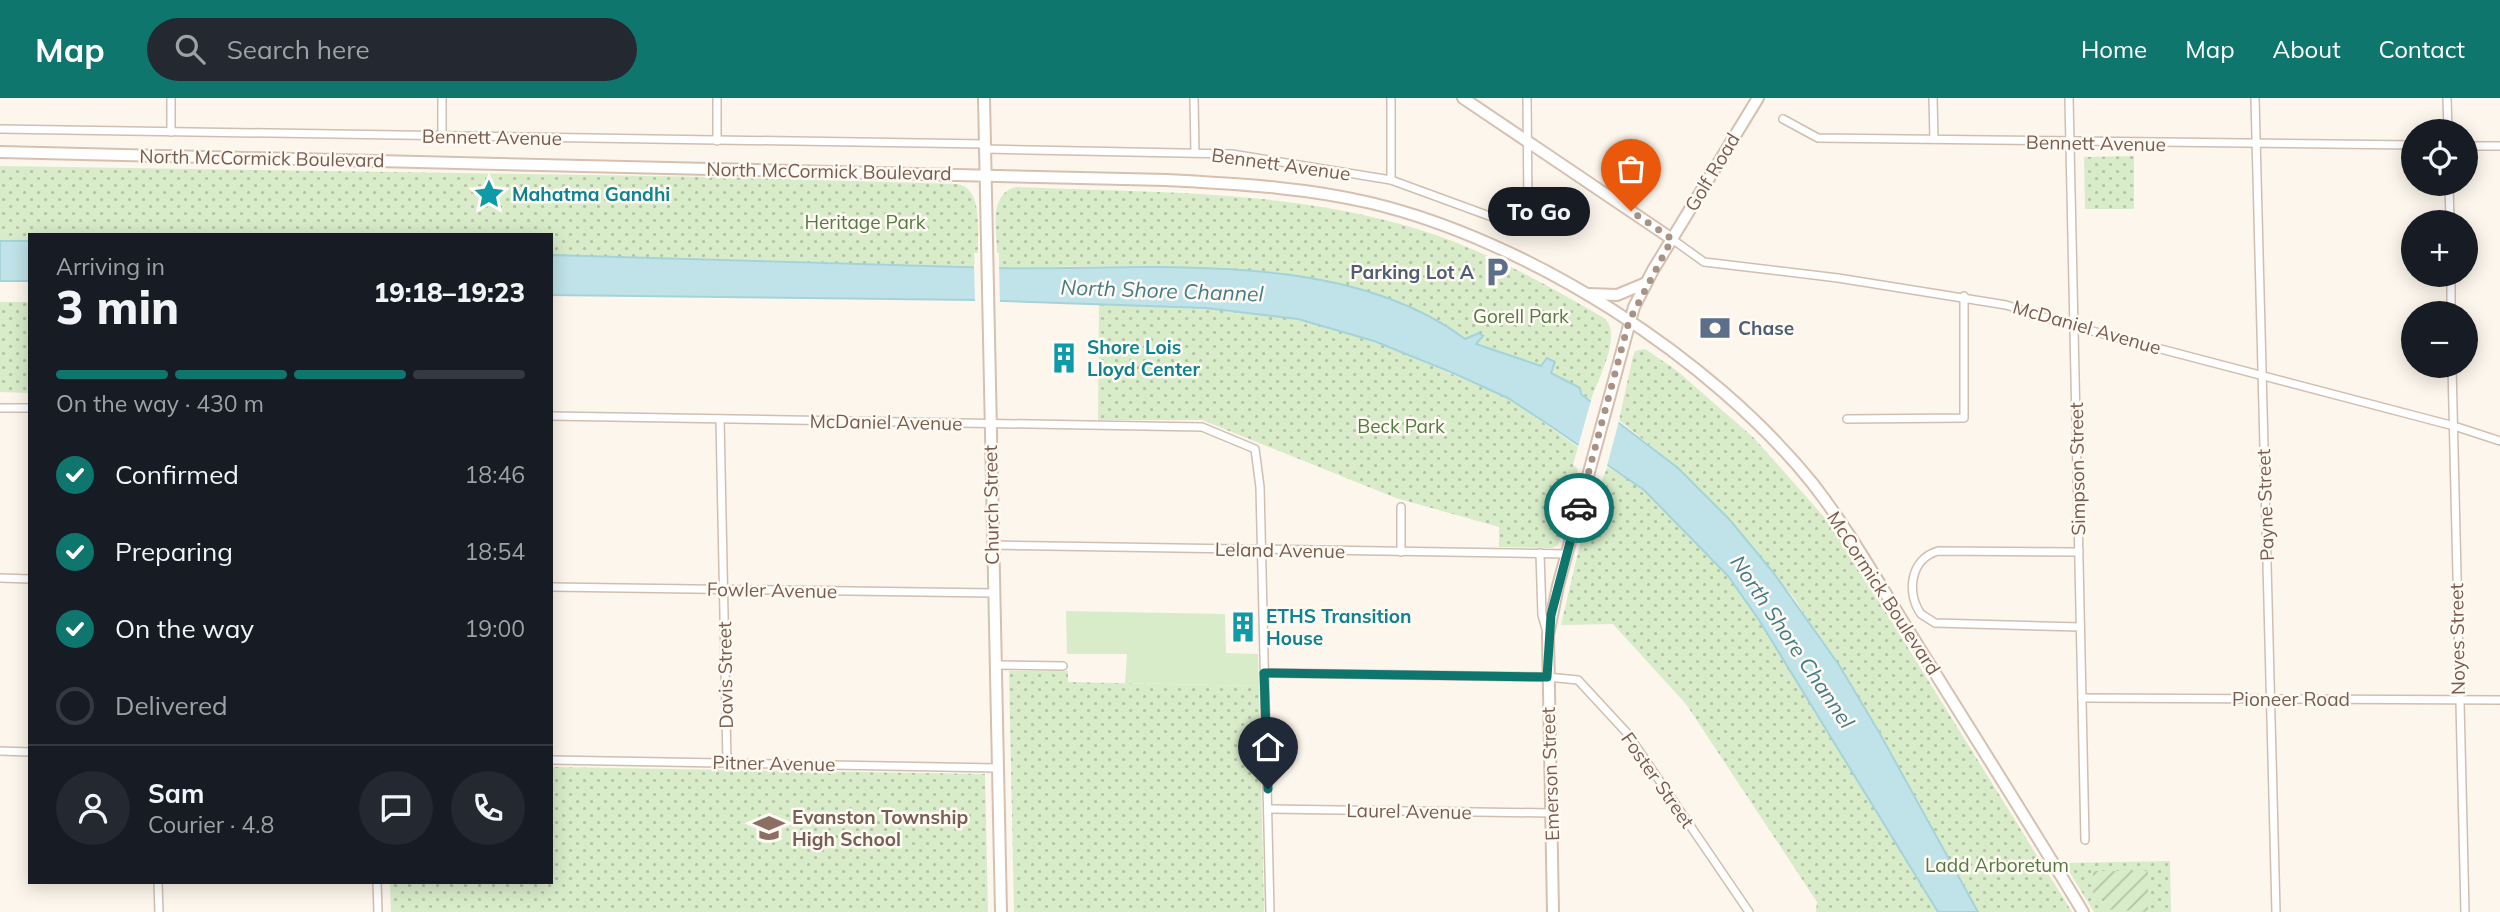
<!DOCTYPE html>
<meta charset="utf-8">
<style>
:root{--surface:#171b24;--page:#242831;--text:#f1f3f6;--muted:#9ea1a6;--line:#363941;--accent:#0f766e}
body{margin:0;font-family:Mulish,sans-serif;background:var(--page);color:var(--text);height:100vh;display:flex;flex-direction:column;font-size:26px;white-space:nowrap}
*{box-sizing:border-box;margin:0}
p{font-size:23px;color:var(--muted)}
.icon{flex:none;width:38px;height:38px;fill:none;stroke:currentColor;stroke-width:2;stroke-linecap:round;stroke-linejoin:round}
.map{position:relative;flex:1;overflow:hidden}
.sheet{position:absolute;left:28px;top:135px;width:525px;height:651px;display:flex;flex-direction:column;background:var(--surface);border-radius:0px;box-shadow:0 4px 18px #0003}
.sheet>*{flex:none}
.tools{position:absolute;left:2401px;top:21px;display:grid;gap:14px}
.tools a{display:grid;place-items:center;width:77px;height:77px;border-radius:50%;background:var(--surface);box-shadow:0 4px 18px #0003;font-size:35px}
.pin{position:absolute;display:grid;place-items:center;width:60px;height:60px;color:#fff;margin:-72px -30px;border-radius:50% 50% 50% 0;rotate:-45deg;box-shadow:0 0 7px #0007}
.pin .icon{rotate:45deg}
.courier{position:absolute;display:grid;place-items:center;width:70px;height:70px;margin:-35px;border:5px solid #0f766e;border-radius:50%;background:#fff;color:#222;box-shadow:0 2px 9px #0007}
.bubble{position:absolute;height:49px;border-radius:24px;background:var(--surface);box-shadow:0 4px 18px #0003;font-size:23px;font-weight:800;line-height:49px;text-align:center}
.overview em{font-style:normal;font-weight:800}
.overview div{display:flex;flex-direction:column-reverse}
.overview{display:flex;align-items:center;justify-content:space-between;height:119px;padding:0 28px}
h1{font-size:46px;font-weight:800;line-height:52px}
.bar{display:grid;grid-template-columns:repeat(4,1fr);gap:10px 7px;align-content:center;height:84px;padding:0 28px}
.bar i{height:9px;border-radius:5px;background:var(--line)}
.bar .active{background:var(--accent)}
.bar p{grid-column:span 4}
.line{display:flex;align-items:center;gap:18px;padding:0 28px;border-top:2px solid var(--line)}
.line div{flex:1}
.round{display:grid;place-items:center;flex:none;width:74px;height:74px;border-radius:37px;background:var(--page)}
ol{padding:0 28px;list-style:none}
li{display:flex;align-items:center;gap:21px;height:77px}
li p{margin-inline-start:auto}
li .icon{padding:7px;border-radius:50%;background:var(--accent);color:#fff;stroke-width:4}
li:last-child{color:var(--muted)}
li i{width:38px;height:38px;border:4px solid var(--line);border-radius:50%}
header{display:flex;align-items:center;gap:42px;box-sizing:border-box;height:98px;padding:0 35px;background:var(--accent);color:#fff}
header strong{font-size:33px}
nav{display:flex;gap:38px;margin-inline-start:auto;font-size:24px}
.search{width:490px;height:63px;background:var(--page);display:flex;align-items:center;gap:18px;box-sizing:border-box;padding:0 24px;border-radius:38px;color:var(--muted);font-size:26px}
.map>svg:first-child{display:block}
.grass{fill:#d8ecc9}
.park{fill:url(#park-dots)}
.garden{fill:url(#garden-furrows)}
.water{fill:#bfe3e8;stroke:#a5d3da;stroke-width:2}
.pier{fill:#fdf6ec}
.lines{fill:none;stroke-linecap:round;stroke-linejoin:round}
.street-casing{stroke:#d1beb0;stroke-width:10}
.secondary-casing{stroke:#d6c0b0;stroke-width:14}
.street{stroke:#fff;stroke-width:7}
.secondary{stroke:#fff;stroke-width:10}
.done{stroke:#a89285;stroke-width:7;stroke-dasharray:0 12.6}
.route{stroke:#0f766e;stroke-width:9}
.labels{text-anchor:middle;stroke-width:5;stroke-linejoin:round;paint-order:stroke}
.street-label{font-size:19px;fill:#7a5c4d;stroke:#fffaf3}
.culture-label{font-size:19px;font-weight:bold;fill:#0d838f;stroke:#fffaf3;text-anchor:start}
.park-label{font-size:19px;fill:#537a41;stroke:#fffaf3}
.service-label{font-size:19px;font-weight:bold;fill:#4e5e75;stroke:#fffaf3;text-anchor:end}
.education-label{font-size:19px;font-weight:bold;fill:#785e54;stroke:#fffaf3;text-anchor:start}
.water-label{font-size:21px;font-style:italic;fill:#437c86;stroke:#fffaf3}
</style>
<header>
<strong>Map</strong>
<div class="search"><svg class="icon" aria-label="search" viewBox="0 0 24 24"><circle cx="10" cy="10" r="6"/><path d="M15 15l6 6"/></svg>Search here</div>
<nav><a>Home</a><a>Map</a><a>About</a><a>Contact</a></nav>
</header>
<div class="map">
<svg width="2500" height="814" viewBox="0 0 2500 814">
<defs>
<pattern id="park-dots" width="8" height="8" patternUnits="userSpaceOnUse" patternTransform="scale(1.75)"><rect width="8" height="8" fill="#d8ecc9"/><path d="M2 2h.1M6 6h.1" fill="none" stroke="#b4c2a5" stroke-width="1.8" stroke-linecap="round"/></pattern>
<pattern id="garden-furrows" width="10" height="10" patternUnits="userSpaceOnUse" patternTransform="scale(1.75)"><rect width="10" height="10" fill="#d8ecc9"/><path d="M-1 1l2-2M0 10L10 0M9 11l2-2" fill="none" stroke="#b4c2a5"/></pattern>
</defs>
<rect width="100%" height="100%" fill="#fdf6ec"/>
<polygon class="grass" points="1066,513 1225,516 1226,555 1258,556 1259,588 1125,585 1127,556 1067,556"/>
<g class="park">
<polygon points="2134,58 2134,111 2085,111 2084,59"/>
<path d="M0,68l716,11 241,7c27,4 20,48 21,69h-4l1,15 -424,-13v-21h-521v7h-30z"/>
<path d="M1016,89c133,6 272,2 401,42 66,20 127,54 187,89 20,16 -8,64 -13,82l-50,-34 -66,-22 7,-8 -17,3c-22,-17 -45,-25 -71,-35 -126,-47 -262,-38 -395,-36v-15h-2c0,-23 -9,-59 19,-66z"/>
<polygon points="0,204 30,204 30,295 0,294"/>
<polygon points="1099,207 1206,210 1298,221 1374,243 1508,300 1578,349 1573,367 1578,371 1558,447 1552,450 1499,449 1499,429 1396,400 1202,322 1098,322"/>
<polygon points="1645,251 1676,272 1754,340 1833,429 2072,814 1978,814 1879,634 1794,500 1707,398 1678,370 1619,322 1633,258 1635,253"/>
<path d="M1607,369c63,33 112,96 152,153l179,292h-122l1,-10 -131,-198 -73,-80 -52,1 23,-98z"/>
<polygon points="1009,573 1068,573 1068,584 1259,588 1264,814 1014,814"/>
<polygon points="551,669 985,676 988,814 391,814 390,784 551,784"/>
<polygon points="2170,763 2171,814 2094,814 2064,765"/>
</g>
<polygon class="garden" points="2093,773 2148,773 2148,814 2104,811 2104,796 2093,796"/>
<g class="water">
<rect x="0" y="143" width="30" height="40"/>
<path d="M551,157c149,5 297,10 445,13 146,3 345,-22 469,71l14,-6 4,3 -7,8 65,22 6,-8 8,4 -4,11 29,15 1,6 97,74 51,51 44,53 66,93 40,67 99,180h-40l-179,-292 -31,-44 -84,-86 -95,-65 -41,-27 -55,-25 -79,-32 -76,-22 -92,-11 -231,-8 -424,-5z"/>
</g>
<g class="pier">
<polygon points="974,166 999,167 1000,206 975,205"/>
<polygon points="1592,299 1620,319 1606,372 1577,352"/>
</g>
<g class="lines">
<g class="street-casing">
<g id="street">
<polyline points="171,0 171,34"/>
<polyline points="442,0 442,38"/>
<polyline points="717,0 717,43"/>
<polyline points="1194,0 1195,55"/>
<polyline points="1391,0 1391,82"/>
<polyline points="1933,0 1934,41"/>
<polyline points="2069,0 2085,742"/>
<polyline points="2255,0 2276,814"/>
<polyline points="2447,0 2448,33"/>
<polyline points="1783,21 1818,40 2413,47"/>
<polyline points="0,31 985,46"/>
<polyline points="2466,48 2500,48"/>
<polyline points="985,51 1232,56 1391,82 1514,127 1525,120 1528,108 1527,0"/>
<polyline points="2449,86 2450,124"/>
<polyline points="1672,141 1704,164 1838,180 2006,207 2073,228 2454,328 2500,343"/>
<polyline points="2451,177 2451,215"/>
<polyline points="2452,268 2465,814"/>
<polyline points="0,310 30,310"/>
<polyline points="551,318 1202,329 1255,351 1260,389 1270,814"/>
<polyline points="720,321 727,664"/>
<polyline points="1847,321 1964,320 1964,198"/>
<polyline points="1401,409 1401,454"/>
<polyline points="992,447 1567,456"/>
<path d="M2079,454l-141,-1c-28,8 -32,42 -17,63l14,9 145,4"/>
<polyline points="1540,455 1542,517 1547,534"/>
<polyline points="0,480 30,481"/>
<polyline points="551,489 993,495"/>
<polyline points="995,567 1063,568"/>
<polyline points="1264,575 1547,579 1578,582 1627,635 1749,814"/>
<polyline points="2082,600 2500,602"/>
<polyline points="0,653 30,654"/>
<polyline points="551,662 997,670"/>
<polyline points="1268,711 1551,715"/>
<polyline points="158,784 159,814"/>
<polyline points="377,784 378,814"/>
</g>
</g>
<g class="secondary-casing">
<g id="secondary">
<polyline points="984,0 1001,814"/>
<polyline points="1463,0 1672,141"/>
<path d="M0,54l1167,28c69,4 137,7 204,23 158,38 340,154 442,281 38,49 69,105 102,157 56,90 113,180 168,271"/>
<polyline points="1588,196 1617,197 1646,185"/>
<polyline points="1553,814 1548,537 1558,488 1634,209 1653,172 1758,0"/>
</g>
</g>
<use href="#street" class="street"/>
<use href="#secondary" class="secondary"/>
</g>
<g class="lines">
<polyline class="done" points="1579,410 1629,223 1672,141 1631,113"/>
<polyline class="route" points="1268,691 1264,575 1547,579 1551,517 1579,410"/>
</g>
<defs>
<g id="sight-bare" transform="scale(2.415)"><path d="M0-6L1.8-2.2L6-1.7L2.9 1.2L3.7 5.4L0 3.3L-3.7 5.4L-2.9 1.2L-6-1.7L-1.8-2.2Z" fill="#0f9aa8" stroke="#fffaf3" stroke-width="2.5" paint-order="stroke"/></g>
<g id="parking-bare" transform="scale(2.415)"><path d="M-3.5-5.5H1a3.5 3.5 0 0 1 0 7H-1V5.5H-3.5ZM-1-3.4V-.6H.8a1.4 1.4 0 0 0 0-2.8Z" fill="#5c6f8a" stroke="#fffaf3" stroke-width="2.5" paint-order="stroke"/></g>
<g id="bank-bare" transform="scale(2.415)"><path d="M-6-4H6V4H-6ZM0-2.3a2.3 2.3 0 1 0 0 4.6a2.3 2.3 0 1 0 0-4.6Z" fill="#5c6f8a" stroke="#fffaf3" stroke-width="2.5" paint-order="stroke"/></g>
<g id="building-bare" transform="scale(2.415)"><path d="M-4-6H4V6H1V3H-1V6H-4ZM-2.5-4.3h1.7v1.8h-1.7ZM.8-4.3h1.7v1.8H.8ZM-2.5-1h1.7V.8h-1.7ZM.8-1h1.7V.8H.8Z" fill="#0f9aa8" stroke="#fffaf3" stroke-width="2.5" paint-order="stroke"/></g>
<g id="school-bare" transform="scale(2.415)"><path d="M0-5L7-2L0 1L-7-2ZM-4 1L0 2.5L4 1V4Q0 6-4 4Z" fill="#8d6e63" stroke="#fffaf3" stroke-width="2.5" paint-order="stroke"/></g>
</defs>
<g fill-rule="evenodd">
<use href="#sight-bare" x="489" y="96"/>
<use href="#parking-bare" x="1497" y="174"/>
<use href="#bank-bare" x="1715" y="230"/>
<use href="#building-bare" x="1064" y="260"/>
<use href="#building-bare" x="1243" y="529"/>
<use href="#school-bare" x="769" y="730"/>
</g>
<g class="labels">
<g class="street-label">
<text transform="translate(492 39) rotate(1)" y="7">Bennett Avenue</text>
<text transform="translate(2096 45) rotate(1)" y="7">Bennett Avenue</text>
<text transform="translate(262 60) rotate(1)" y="7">North McCormick Boulevard</text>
<text transform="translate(1281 66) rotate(8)" y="7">Bennett Avenue</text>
<text transform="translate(829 73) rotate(1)" y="7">North McCormick Boulevard</text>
<text transform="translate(1712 74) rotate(-59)" y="7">Golf Road</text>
<text transform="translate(2087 229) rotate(16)" y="7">McDaniel Avenue</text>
<text transform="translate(886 324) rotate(1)" y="7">McDaniel Avenue</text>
<text transform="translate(2077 371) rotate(-91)" y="7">Simpson Street</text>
<text transform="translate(991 407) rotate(-91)" y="7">Church Street</text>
<text transform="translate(2265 407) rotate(-92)" y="7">Payne Street</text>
<text transform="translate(1280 452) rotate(1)" y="7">Leland Avenue</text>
<text transform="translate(772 492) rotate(1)" y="7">Fowler Avenue</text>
<text transform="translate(1884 495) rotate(57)" y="7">McCormick Boulevard</text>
<text transform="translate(2457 541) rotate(-91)" y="7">Noyes Street</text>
<text transform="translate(725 577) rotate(-91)" y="7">Davis Street</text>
<text x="2291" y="608">Pioneer Road</text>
<text transform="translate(774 665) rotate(1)" y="7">Pitner Avenue</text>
<text transform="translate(1550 676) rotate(-92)" y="7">Emerson Street</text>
<text transform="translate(1658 682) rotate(55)" y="7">Foster Street</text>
<text transform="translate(1409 713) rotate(1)" y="7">Laurel Avenue</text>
</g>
<g class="culture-label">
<text x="512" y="103">Mahatma Gandhi</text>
<text x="1087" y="256">Shore Lois<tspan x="1087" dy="22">Lloyd Center</tspan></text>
<text x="1266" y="525">ETHS Transition<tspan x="1266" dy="22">House</tspan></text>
</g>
<g class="park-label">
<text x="865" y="131">Heritage Park</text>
<text x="1521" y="225">Gorell Park</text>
<text x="1401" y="335">Beck Park</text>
<text x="1997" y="774">Ladd Arboretum</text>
</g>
<g class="service-label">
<text x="1474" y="181">Parking Lot A</text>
<text x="1738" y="237" text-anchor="start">Chase</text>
</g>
<g class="education-label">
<text x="792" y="726">Evanston Township<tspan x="792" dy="22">High School</tspan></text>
</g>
<g class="water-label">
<text transform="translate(1162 193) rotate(2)" y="7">North Shore Channel</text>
<text transform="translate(1792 544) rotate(56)" y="7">North Shore Channel</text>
</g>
</g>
</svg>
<div class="tools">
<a><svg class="icon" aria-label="locate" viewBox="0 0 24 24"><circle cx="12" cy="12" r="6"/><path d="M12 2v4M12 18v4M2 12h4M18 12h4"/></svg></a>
<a>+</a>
<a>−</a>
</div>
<div class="pin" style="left:1631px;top:113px;background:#ea580c"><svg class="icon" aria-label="bag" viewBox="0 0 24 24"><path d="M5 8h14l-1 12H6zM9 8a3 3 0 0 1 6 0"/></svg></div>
<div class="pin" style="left:1268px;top:691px;background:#1f2937"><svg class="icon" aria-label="home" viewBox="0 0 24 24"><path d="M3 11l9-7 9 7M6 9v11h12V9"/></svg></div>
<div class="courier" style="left:1579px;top:410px"><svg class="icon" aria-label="car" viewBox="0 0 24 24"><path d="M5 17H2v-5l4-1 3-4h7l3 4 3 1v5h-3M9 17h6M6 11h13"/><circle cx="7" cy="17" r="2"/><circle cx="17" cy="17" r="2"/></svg></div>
<div class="bubble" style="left:1488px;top:89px;width:102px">To Go</div>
<section class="sheet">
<div class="overview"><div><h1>3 min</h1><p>Arriving in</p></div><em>19:18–19:23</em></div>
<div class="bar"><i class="active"></i><i class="active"></i><i class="active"></i><i></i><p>On the way · 430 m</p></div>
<ol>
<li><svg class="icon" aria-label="check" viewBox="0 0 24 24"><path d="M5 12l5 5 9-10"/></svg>Confirmed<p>18:46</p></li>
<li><svg class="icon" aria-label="check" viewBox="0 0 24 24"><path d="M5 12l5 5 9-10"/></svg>Preparing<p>18:54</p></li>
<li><svg class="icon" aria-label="check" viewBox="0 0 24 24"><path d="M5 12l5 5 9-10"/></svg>On the way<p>19:00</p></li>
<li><i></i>Delivered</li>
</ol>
<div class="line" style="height:126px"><a class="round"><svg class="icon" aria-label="person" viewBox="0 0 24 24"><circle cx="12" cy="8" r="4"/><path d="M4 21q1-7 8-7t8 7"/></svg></a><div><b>Sam</b><p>Courier · 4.8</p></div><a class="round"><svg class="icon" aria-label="chat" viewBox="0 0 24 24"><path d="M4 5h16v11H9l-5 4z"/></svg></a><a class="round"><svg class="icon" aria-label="phone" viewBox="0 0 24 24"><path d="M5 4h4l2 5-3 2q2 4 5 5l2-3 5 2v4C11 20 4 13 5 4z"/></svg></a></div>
</section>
</div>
